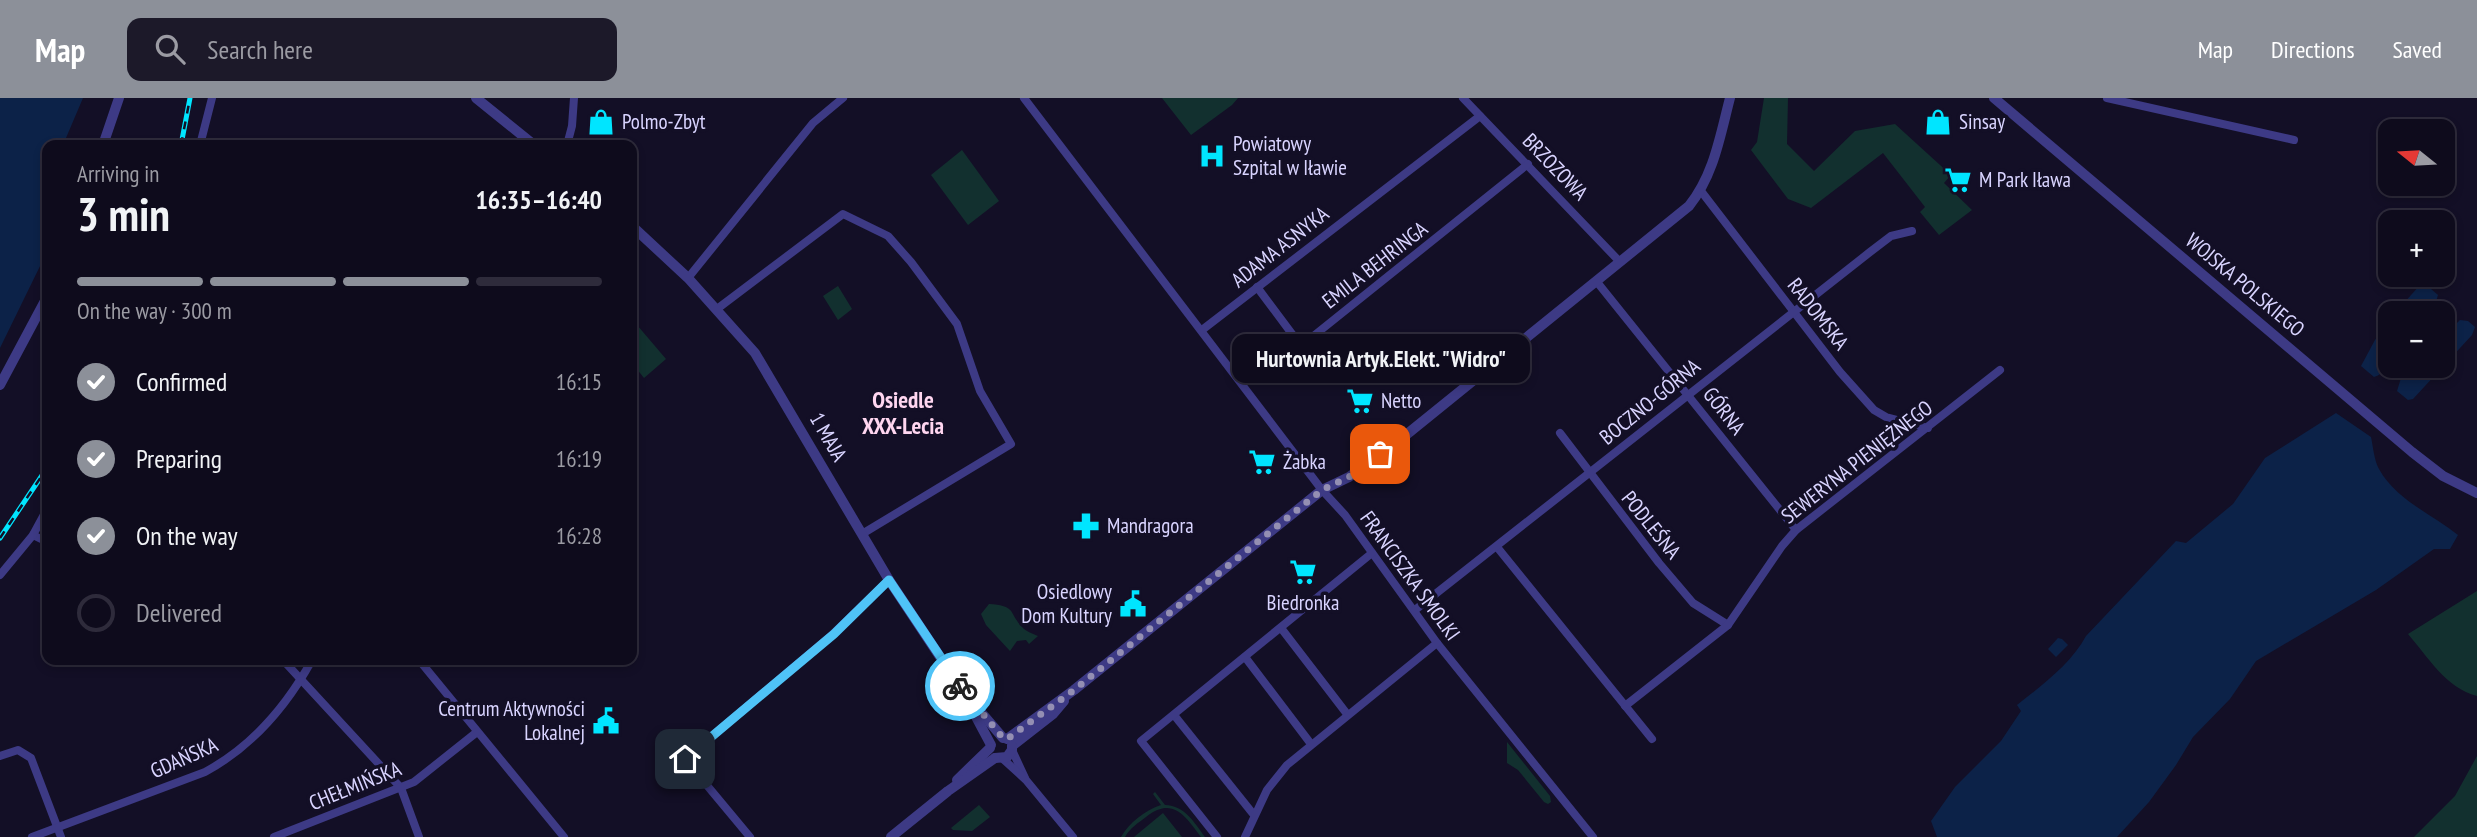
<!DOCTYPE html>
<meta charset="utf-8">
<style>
:root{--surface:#0e0b1c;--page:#1c1929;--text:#f1f3f6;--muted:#9b9ba3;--line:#2e2b3b;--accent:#8c9099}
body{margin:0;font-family:"PT Sans Narrow",sans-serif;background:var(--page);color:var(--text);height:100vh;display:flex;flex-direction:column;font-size:26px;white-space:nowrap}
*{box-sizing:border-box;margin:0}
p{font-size:23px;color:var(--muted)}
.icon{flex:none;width:38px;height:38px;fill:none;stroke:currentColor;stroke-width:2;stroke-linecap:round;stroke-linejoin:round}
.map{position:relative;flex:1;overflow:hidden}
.panel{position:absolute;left:42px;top:42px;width:595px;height:525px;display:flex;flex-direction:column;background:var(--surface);border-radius:14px;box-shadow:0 4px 10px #0003,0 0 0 2px var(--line)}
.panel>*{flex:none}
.needle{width:46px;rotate:288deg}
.controls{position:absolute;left:2378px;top:21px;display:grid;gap:14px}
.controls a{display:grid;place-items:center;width:77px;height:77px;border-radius:14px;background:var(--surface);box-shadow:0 4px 10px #0003,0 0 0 2px var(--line);font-size:35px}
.pin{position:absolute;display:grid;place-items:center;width:60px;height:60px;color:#fff;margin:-30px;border-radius:14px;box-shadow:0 4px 10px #0006}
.courier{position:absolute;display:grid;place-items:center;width:70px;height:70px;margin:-35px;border:5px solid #4fc3f7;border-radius:50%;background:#fff;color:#222;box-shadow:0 2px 9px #0007}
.bubble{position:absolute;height:49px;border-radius:14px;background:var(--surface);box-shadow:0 4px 10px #0003,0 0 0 2px var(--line);font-size:23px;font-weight:600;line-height:49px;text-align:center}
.summary em{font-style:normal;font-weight:600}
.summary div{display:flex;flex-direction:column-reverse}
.summary{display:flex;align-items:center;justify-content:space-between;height:119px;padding:0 35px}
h1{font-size:46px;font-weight:600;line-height:52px}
.bar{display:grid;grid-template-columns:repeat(4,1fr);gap:10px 7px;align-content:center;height:84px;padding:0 35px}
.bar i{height:9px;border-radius:5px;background:var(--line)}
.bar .current{background:var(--accent)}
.bar p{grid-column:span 4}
ol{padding:0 35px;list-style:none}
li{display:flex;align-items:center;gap:21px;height:77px}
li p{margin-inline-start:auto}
li .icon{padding:7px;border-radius:50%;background:var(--accent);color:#fff;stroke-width:4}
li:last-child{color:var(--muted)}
li i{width:38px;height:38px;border:4px solid var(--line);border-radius:50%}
header{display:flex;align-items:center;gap:42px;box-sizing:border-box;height:98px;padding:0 35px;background:var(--accent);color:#fff}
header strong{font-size:33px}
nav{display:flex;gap:38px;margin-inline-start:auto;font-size:24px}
.search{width:490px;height:63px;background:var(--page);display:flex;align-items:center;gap:18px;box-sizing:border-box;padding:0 24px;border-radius:14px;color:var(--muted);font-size:26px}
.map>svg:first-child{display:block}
.green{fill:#12302f}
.water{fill:#0c2248}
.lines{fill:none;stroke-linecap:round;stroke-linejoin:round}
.minor{stroke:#3d3a85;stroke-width:8}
.tertiary{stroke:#3d3a85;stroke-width:10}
.rail-casing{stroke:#00e5ff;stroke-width:5}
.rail{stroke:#130f26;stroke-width:2.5;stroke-dasharray:8;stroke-linecap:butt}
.done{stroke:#948fb3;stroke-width:7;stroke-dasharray:0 12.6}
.route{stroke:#4fc3f7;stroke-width:9}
.labels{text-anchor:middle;stroke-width:7;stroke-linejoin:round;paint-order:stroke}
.poi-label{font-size:21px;fill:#d9d4ff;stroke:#130f26;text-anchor:start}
.street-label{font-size:21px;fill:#d9d4ff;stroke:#130f26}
.neighbourhood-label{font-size:23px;font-weight:bold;fill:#ffd6f0;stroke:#130f26}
</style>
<header>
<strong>Map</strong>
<div class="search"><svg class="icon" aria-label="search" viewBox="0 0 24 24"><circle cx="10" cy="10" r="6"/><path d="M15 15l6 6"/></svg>Search here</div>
<nav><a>Map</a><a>Directions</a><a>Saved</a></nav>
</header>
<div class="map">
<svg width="2477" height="739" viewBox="0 0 2477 739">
<rect width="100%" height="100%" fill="#130f26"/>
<g class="green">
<polygon points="1162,0 1238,0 1232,7 1191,37"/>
<polygon points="1764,0 1788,0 1787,46 1814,73 1855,33 1895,26 1951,77 1944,85 1972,112 1939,137 1920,114 1925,109 1883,55 1811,110 1788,101 1751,52 1757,44"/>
<polygon points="962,52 999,103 968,127 931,77"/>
<polygon points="838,188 852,211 838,222 823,198"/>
<polygon points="637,227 666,261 644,280 632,265 632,232"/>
<path d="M2477,493v105c-31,-8 -49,-39 -69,-62z"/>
<path d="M989,506c28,2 19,8 33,23 3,4 11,7 16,9l-9,8 -3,-4 -9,1 -7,10 -24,-26 -5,-11z"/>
<polygon points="1507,644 1550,698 1551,704 1548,706 1544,704 1518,672 1507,665"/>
<polygon points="2477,658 2477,739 2414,739 2455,698"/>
<path d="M1155,694l10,13c20,1 29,17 40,32h-4c-16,-21 -28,-41 -55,-20 -8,6 -16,11 -21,20h-4c8,-14 24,-27 40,-32l-8,-11z"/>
<polygon points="979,707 990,719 972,733 953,732 951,730"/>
<polygon points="1163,715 1182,739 1134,739"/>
</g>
<g class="water">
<polygon points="0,0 83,0 63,47 47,47 47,146 42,164 0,250"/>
<polygon points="2420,187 2431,191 2438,197 2435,207 2429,215 2395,215"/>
<path d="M2390,221c1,20 7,51 -16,58l-13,-11 14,-26z"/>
<polygon points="2460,222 2468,223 2475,229 2472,237 2413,301 2408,302 2397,293 2401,280 2416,268 2443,268 2443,239"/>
<path d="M2336,315l35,24c2,9 3,23 8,32 17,31 53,45 79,66l-8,14h-16l-58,41 -120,71 -26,38 -37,38 -17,28 -27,37 -32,35h-180l-6,-16 24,-34 46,-46 20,-30 -4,-6c24,-19 54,-41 69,-69l90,-95 10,2 47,-39 32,-46z"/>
<polygon points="2058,540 2062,541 2068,547 2056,559 2048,551"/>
</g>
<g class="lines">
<g class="minor">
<polyline points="1024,0 1322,392 1345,417 1437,545 1593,739"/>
<polyline points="1463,0 1620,164"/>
<polyline points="2107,0 2294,42"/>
<polyline points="200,47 212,0"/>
<polyline points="567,47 572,28 574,0"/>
<polyline points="1701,93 1840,274 1874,312 1886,319 1928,330"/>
<polyline points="688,180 813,25 843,0"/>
<polyline points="1597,184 1796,432"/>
<polyline points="1257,189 1301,248 1528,66"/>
<polyline points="717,211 843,116 888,138 911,164 957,226 980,293 1011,346 862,436"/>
<polyline points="1202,232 1480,18"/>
<polyline points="1560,335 1659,465 1693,505 1728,527"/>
<polyline points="33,437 47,444"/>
<polyline points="1497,449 1652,641"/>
<polyline points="0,477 33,437 47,411"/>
<polyline points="1415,512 1870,154 1891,138 1912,133"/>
<polyline points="1281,530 1347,616"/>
<polyline points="1245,559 1311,646"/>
<polyline points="283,562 401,690 419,739"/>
<polyline points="419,562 564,739"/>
<polyline points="1625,608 1728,527 1782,448 1796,432 2000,272"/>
<polyline points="1174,617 1254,717"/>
<polyline points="1012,652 1025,680"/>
<polyline points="0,658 18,652 31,660 61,739"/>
<polyline points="1003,661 1026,682 1073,739"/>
<path d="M32,739l173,-65c48,-26 81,-65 107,-112"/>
<polyline points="274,739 414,684 477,634"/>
<polyline points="750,739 685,661 833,536 889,482"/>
<polyline points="1217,739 1141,643 1372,455"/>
<polyline points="1245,739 1267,692 1287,667 1437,545"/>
</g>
<g class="tertiary">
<polyline points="476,0 534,47"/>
<polyline points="1994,0 2412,354 2443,378 2477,395"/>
<polyline points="103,47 119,0"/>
<polyline points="632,128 688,180 755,255 889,482 962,592 1003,640"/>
<polyline points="0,287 47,199"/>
<polyline points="967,602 991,647"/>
<path d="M1007,641l67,-49 248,-200 27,-13 52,-38 288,-233c25,-31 31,-70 41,-108"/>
<polyline points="1012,648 1053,616 1064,603"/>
<polyline points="995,660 1007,659 1012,652 1012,648"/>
<polyline points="957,682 990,650"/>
<polyline points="891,739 948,693 995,660"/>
</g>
<g class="rail-casing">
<g id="rail">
<polyline points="181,47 190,0"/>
<polyline points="0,440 47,370"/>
</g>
</g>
<use href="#rail" class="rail"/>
</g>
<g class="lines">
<polyline class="done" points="960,588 1003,640 1007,641 1074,592 1322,392 1349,379 1380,356"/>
<polyline class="route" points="685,661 834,536 889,482 960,588"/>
</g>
<defs>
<g id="shop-bare" transform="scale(2.1)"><path d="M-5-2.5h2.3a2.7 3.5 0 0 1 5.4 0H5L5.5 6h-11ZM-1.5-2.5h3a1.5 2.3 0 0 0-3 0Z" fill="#00e5ff" stroke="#130f26" stroke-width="2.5" paint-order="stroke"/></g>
<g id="hospital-bare" transform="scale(2.1)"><path d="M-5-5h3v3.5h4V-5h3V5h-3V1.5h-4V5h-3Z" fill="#00e5ff" stroke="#130f26" stroke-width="2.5" paint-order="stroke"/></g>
<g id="supermarket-bare" transform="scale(2.1)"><path d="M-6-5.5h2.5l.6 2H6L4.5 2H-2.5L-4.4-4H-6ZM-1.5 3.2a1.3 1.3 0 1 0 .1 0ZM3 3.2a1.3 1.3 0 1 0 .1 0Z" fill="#00e5ff" stroke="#130f26" stroke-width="2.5" paint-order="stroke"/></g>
<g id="pharmacy-bare" transform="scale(2.1)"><path d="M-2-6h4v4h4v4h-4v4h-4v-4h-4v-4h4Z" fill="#00e5ff" stroke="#130f26" stroke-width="2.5" paint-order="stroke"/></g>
<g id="civic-bare" transform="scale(2.1)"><path d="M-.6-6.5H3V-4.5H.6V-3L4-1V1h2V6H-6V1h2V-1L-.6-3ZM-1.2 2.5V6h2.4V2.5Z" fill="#00e5ff" stroke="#130f26" stroke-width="2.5" paint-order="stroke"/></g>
</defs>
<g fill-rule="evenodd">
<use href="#shop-bare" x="601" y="24"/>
<use href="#shop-bare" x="1938" y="24"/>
<use href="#hospital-bare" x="1212" y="58"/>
<use href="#supermarket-bare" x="1958" y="82"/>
<use href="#supermarket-bare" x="1360" y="303"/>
<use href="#supermarket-bare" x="1262" y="364"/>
<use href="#pharmacy-bare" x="1086" y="428"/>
<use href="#supermarket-bare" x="1303" y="474"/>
<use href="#civic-bare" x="1133" y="506"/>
<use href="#civic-bare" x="606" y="623"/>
</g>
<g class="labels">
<g class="poi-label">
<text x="622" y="31">Polmo-Zbyt</text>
<text x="1959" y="31">Sinsay</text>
<text x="1233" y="53">Powiatowy<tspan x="1233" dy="24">Szpital w Iławie</tspan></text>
<text x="1979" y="89">M Park Iława</text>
<text x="1381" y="310">Netto</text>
<text x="1283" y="371">Żabka</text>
<text x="1107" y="435">Mandragora</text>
<text x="1112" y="501" text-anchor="end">Osiedlowy<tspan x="1112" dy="24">Dom Kultury</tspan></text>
<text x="1303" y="512" text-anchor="middle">Biedronka</text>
<text x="585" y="618" text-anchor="end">Centrum Aktywności<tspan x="585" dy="24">Lokalnej</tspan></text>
</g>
<g class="street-label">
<text transform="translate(1555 69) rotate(46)" y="7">BRZOZOWA</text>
<text transform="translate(1280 149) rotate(-38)" y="7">ADAMA ASNYKA</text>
<text transform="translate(1375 167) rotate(-38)" y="7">EMILA BEHRINGA</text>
<text transform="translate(2245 187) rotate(40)" y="7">WOJSKA POLSKIEGO</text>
<text transform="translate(1818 216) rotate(52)" y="7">RADOMSKA</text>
<text transform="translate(1650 304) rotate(-39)" y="7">BOCZNO-GÓRNA</text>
<text transform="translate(1724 313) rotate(52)" y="7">GÓRNA</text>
<text transform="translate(828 339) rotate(60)" y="7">1 MAJA</text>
<text transform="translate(1857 364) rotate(-38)" y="7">SEWERYNA PIENIĘŻNEGO</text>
<text transform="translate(1651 427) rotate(51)" y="7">PODLEŚNA</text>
<text transform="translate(1410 478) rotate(54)" y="7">FRANCISZKA SMOLKI</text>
<text transform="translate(184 660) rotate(-24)" y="7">GDAŃSKA</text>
<text transform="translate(355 688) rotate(-22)" y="7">CHEŁMIŃSKA</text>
</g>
<g class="neighbourhood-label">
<text x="903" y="310">Osiedle<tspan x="903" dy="26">XXX-Lecia</tspan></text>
</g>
</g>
</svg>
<div class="controls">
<a><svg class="needle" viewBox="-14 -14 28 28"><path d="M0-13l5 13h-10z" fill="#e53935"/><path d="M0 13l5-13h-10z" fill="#9b9ba3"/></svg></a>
<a>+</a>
<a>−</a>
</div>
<div class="pin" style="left:1380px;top:356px;background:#ea580c"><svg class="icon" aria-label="bag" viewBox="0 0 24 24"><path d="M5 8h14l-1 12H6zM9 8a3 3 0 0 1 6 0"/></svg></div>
<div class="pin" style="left:685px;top:661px;background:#1f2937"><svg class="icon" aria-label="home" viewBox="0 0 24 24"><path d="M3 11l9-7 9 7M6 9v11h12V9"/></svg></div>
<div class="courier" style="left:960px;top:588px"><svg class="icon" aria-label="bike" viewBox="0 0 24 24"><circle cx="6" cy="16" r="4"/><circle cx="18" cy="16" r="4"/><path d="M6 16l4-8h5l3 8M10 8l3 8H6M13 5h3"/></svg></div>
<div class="bubble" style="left:1232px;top:236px;width:298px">Hurtownia Artyk.Elekt. &quot;Widro&quot;</div>
<section class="panel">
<div class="summary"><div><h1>3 min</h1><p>Arriving in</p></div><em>16:35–16:40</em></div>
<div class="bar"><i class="current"></i><i class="current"></i><i class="current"></i><i></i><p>On the way · 300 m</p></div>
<ol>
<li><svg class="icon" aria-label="check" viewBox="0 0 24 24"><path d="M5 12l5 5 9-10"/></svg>Confirmed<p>16:15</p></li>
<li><svg class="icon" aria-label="check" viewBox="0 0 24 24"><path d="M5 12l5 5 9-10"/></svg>Preparing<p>16:19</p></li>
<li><svg class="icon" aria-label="check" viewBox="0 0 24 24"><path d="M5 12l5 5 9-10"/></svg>On the way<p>16:28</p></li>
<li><i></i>Delivered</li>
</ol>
</section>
</div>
